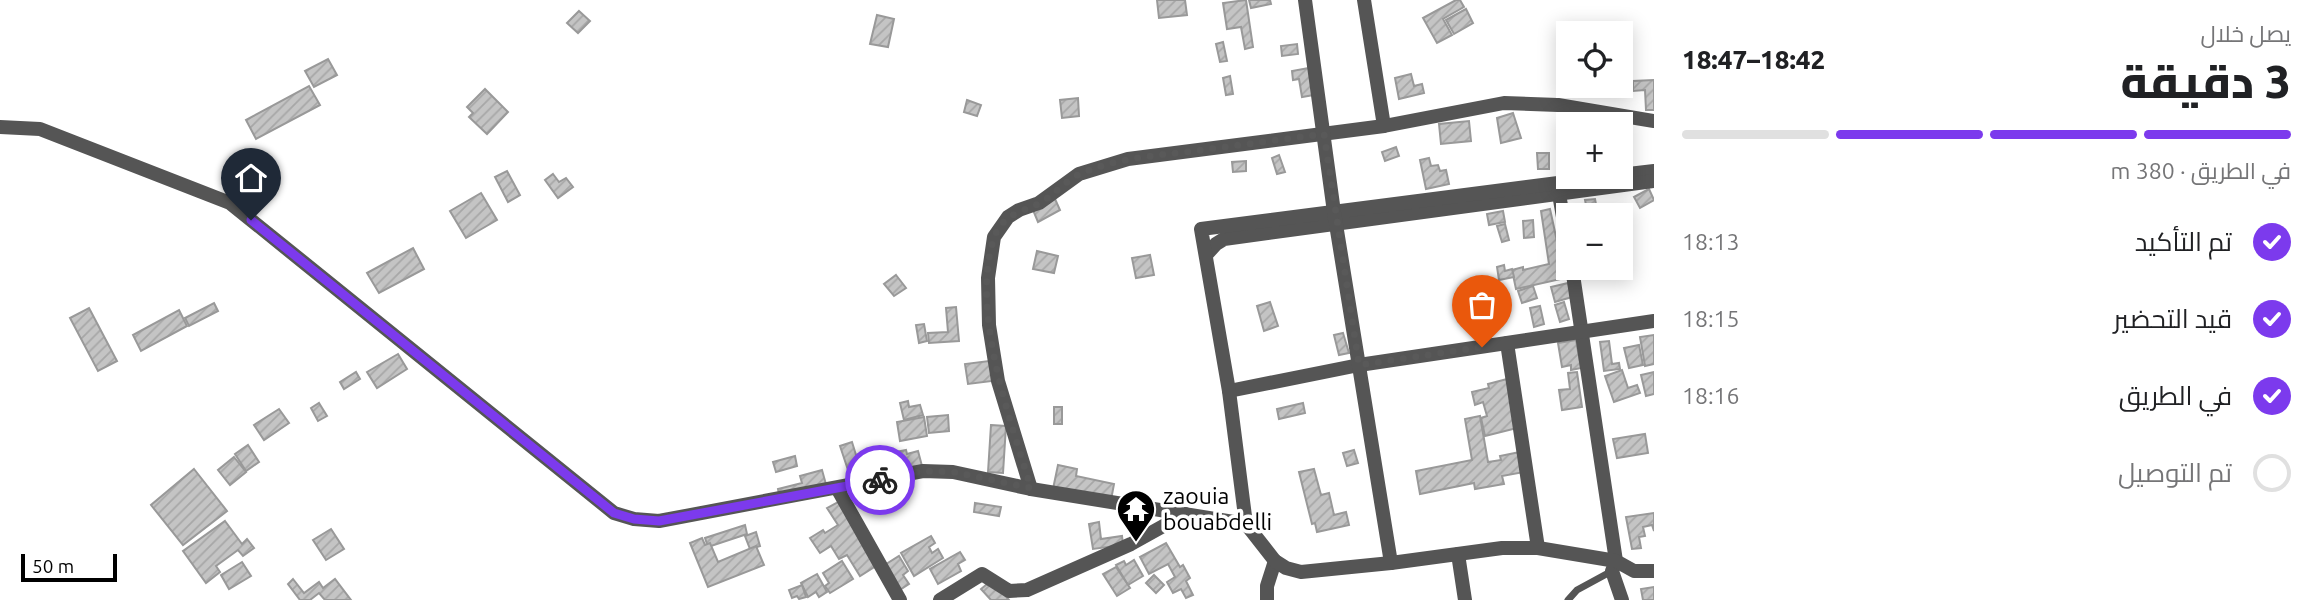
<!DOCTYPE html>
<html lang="ar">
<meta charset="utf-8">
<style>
:root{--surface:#fff;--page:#f2f2f2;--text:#202124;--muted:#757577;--line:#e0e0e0;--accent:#7c3aed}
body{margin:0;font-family:Ubuntu,Cairo,sans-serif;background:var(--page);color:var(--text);direction:rtl;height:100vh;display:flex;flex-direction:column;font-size:26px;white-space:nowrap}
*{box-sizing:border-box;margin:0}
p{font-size:23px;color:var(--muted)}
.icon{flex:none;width:38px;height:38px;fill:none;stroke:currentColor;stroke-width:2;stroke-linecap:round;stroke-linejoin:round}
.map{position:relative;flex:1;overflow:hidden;direction:ltr}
.drawer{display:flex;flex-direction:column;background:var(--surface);width:665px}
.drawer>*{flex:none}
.controls{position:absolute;left:1556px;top:21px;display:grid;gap:14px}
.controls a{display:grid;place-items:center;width:77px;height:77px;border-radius:0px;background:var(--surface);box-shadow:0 4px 18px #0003;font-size:35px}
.scale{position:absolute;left:21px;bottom:18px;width:96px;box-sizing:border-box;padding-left:7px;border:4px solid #000;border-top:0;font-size:19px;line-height:24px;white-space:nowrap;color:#000;-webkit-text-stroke:5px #fff;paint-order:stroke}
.pin{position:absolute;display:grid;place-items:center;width:60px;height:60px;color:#fff;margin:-72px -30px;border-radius:50% 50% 50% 0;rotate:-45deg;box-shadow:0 0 7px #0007}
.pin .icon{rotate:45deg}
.courier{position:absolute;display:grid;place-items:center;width:70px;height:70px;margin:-35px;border:5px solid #7c3aed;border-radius:50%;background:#fff;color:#222;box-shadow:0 2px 9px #0007}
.summary em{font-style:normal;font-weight:800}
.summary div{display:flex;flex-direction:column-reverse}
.summary{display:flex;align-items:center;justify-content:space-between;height:119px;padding:0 28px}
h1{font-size:46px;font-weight:800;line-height:52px}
.bar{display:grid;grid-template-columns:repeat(4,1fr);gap:10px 7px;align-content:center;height:84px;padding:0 28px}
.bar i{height:9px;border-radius:5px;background:var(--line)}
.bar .selected{background:var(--accent)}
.bar p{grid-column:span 4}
ol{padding:0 28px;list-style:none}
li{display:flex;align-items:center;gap:21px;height:77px}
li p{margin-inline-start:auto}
li .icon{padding:7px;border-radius:50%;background:var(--accent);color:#fff;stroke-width:4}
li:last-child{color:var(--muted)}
li i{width:38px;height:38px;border:4px solid var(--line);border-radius:50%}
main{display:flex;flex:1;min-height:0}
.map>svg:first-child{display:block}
.building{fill:url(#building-hatch);stroke:#999;stroke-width:2}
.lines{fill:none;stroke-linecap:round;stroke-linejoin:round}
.service{stroke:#555;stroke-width:7}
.minor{stroke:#555;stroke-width:14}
.tertiary{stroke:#555;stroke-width:14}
.done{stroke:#595959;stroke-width:7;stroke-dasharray:0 12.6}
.route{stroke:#7c3aed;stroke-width:9}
.labels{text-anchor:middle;stroke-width:7;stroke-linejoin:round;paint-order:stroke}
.poi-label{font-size:23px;fill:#000;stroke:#fff;text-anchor:start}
</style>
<main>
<section class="drawer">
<div class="summary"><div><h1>3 دقيقة</h1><p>يصل خلال</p></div><em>18:42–18:47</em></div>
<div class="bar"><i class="selected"></i><i class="selected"></i><i class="selected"></i><i></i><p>في الطريق · 380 m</p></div>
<ol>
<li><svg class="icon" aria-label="check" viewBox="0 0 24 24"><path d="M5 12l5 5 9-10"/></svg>تم التأكيد<p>18:13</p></li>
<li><svg class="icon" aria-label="check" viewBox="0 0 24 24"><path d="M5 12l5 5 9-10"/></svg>قيد التحضير<p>18:15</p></li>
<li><svg class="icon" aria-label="check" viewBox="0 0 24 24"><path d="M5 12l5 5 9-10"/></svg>في الطريق<p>18:16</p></li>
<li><i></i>تم التوصيل</li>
</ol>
</section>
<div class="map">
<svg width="1654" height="600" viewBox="0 0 1654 600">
<defs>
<pattern id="building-hatch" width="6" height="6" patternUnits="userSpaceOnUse" patternTransform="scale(1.75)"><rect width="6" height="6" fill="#c4c4c4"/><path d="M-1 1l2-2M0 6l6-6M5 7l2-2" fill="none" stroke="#a7a7a7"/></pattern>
</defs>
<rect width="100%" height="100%" fill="#fff"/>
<g class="building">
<polygon points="1157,0 1185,0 1187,15 1159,18"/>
<polygon points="1246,0 1253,47 1245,49 1241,27 1227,29 1223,3"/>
<polygon points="1249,0 1270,0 1271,4 1251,8"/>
<polygon points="1456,0 1460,0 1464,7 1443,19 1452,35 1437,43 1423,18"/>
<polygon points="1466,9 1473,23 1454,34 1446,20"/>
<polygon points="579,11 590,21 578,33 567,23"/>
<polygon points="877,15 894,19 888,47 870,44"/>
<polygon points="1223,42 1227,61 1220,62 1216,44"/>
<polygon points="1297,44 1298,54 1282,56 1281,46"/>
<polygon points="328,59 337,75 314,87 305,71"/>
<polygon points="1309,68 1314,95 1302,97 1299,79 1293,80 1292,71"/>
<polygon points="1411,74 1414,86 1422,84 1424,93 1399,99 1395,78"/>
<polygon points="1230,76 1233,94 1226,95 1223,78"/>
<polygon points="1654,80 1654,110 1646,110 1645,90 1633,91 1633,81"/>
<polygon points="309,86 320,105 256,139 246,120"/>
<polygon points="485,89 508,112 487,134 469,117 473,113 467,107"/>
<polygon points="1078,98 1079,116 1062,118 1060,100"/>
<polygon points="967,100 981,105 977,116 964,112"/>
<polygon points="1513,113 1521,138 1501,143 1497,118"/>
<polygon points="1469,121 1471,141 1441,144 1439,124"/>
<polygon points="1396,147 1399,156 1385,161 1382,152"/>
<polygon points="1537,153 1549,153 1549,169 1538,169"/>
<polygon points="1279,155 1285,172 1277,174 1272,158"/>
<polygon points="1429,158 1431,166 1438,165 1440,171 1446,170 1449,184 1426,189 1420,160"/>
<polygon points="1246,161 1246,171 1233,172 1232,162"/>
<polygon points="507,171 520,195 508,202 495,177"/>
<polygon points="553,174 559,182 566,178 573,187 558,198 545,180"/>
<polygon points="1649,189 1654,200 1640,208 1634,197"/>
<polygon points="481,193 497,220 466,238 450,211"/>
<polygon points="1055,199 1060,210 1038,222 1033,210"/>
<polygon points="1595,199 1598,215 1588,215 1585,200"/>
<polygon points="1550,209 1565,278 1516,289 1512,270 1523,267 1523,270 1549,264 1541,211"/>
<polygon points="1503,211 1505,222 1489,225 1487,214"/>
<polygon points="1533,220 1534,237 1524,238 1523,221"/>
<polygon points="1505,224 1509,240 1502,242 1497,226"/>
<polygon points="413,248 424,269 379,293 367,273"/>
<polygon points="1037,251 1058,256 1054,273 1033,269"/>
<polygon points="1150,255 1154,275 1136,278 1132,258"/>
<polygon points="1504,265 1505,271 1512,269 1514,277 1499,280 1497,267"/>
<polygon points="896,275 906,288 894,296 884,284"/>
<polygon points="1568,283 1572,297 1555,302 1551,287"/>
<polygon points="1533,286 1537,298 1522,303 1518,291"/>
<polygon points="1270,302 1278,326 1264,331 1257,306"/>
<polygon points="1564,302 1569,319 1560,322 1555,305"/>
<polygon points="214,303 218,311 189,326 185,318"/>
<polygon points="1540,306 1544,324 1534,327 1530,308"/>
<polygon points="956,307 959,341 929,343 928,333 948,332 946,308"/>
<polygon points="89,308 117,361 98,371 70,318"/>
<polygon points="179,310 187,326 141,351 133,335"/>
<polygon points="924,324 927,341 919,343 916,325"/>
<polygon points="1343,333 1349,353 1339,355 1334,335"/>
<polygon points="1654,335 1654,364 1645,366 1640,337"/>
<polygon points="1576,340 1581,368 1571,370 1571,365 1562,367 1558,343"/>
<polygon points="1609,341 1612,364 1619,363 1620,369 1604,371 1600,342"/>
<polygon points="1639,345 1643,365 1629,368 1624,348"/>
<polygon points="398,354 407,369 377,388 367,372"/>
<polygon points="989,361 1000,380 968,384 965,364"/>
<polygon points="1622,370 1628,388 1637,385 1640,393 1614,402 1605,376"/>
<polygon points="356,372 360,379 344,389 340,382"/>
<polygon points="1577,372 1582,407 1562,410 1559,390 1570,389 1568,373"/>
<polygon points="1654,372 1654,394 1646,396 1641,375"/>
<polygon points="1507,379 1517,428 1485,436 1481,418 1487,416 1483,402 1475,405 1472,392 1489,388 1488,384"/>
<polygon points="908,401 909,407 920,405 923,415 904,420 900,403"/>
<polygon points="319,403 327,416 318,421 311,408"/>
<polygon points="1303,403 1305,413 1279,419 1277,409"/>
<rect x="1054" y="407" width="8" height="17"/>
<polygon points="279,409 289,423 264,440 254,425"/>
<polygon points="948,415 949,431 929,433 927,417"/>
<polygon points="1480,416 1488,462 1501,460 1500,456 1520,452 1524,472 1502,476 1504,484 1475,489 1474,483 1420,494 1416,471 1472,460 1465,419"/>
<polygon points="924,417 927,436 900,441 897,422"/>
<polygon points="991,425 1006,426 1003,473 988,472"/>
<polygon points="1645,434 1648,453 1617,458 1613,439"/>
<polygon points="852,442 856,455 863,453 870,476 852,482 840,446"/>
<polygon points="248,445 259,462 246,471 235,454"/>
<polygon points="906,450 907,454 918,451 922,466 890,473 886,454"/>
<polygon points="1354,450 1358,463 1347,466 1343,453"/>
<polygon points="795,456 797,466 776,472 773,462"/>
<polygon points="234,457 246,472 230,485 218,470"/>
<polygon points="1058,465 1077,469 1076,476 1114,484 1111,500 1053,489"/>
<polygon points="194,469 227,511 183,545 151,505"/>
<polygon points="1314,469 1321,495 1329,493 1334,515 1346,512 1349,525 1317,532 1315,523 1312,524 1299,472"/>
<polygon points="822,470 827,488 780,500 778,489 802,483 800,476"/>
<polygon points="838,502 876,566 860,576 847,555 839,559 831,546 820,553 810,538 823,530 825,533 838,525 827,508"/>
<polygon points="975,503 1001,507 999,516 974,512"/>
<polygon points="1654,513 1654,531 1652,525 1643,527 1645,536 1639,537 1641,548 1632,549 1626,517"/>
<polygon points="225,521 242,544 247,539 254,548 243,556 238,550 216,566 220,572 206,583 183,551"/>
<polygon points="1099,522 1101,539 1122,536 1123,545 1093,549 1089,524"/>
<polygon points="745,525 747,534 708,547 705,538"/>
<polygon points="331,529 344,549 326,560 313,540"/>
<polygon points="756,532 760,546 750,549 745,536"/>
<polygon points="931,536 935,543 929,547 932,553 938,549 943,558 914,576 901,553"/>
<polygon points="702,538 705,545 710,543 718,562 756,546 764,565 708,587 690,543"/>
<polygon points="1166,543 1180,567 1183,565 1190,578 1186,581 1193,595 1186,598 1181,589 1173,593 1167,582 1175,577 1168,564 1149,574 1140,557"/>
<polygon points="960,552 965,560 958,564 961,571 938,584 930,569"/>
<polygon points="899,556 908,571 903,575 909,584 898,591 883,566"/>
<polygon points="1134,560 1143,576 1128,585 1116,565 1124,561 1126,565"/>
<polygon points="842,561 853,579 830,593 825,586 829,583 823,573"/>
<polygon points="242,562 251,576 229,589 221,575"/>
<polygon points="1116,567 1130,588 1117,596 1103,574"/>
<polygon points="817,574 827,592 819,597 816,592 808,597 801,583"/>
<polygon points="1154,575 1164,585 1156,593 1146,583"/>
<polygon points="293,579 304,593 319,582 323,588 335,579 351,600 325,600 319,593 310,600 300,600 288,584"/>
<polygon points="992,580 1009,600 991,600 981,589"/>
<polygon points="802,585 806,597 799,599 797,596 792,598 789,590"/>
<polygon points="1654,587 1654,600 1643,600 1641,589"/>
</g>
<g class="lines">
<polyline class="service" points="1568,600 1577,590 1612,571"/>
<g class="minor">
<polyline points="1364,0 1384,126"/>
<polyline points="1620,175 1654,171"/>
<polyline points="1559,194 1568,246"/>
<polyline points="1206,255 1216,244 1224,239 1654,181"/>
<polyline points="1572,268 1616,561 1612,571 1622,600"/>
<polyline points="1507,343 1538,548"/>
<polyline points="1229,391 1359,365 1654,321"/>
<polyline points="837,488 900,600"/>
<polyline points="1031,489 998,381 989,325 988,278 994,237 1008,217 1019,210 1039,203 1079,174 1128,159 1384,126 1504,103 1558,105 1654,121"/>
<polyline points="1246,524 1229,391 1201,229 1605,177"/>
<polyline points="1458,554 1465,600"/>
<polyline points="940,600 982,574 1009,591 1027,590 1131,544 1185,514"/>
<polyline points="1267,600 1267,586 1275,561"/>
</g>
<g class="tertiary">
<polyline points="1305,0 1334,212 1391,563"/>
<polyline points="0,127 40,129 230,203 614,513 634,519 659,521 923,471 953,472 1031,489 1246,524 1275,561 1286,568 1301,572 1391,563 1502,548 1538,548 1616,561 1634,571 1654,571"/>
</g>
</g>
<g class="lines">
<path class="done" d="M880,480l43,-9 31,1 77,16c-21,-69 -61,-178 -37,-250 8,-23 25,-25 44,-34 16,-8 27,-24 44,-31 33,-14 68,-17 104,-21 46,-6 92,-12 138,-18l35,231 123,-18"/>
<polyline class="route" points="251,220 614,513 634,519 659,521 880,480"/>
</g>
<defs>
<g id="temple-pin" transform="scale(2.0125)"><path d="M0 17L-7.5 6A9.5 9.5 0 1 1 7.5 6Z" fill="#000" stroke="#fff"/><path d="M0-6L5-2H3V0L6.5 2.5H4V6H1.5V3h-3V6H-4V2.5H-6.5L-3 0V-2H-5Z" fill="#fff"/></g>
</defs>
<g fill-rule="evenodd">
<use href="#temple-pin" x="1136" y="509"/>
</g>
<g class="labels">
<g class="poi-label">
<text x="1163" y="504">zaouia<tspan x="1163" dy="26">bouabdelli</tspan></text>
</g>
</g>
</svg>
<div class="controls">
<a><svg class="icon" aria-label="locate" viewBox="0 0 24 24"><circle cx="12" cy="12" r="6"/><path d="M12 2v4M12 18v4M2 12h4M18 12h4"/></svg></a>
<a>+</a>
<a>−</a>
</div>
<div class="scale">50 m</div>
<div class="pin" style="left:1482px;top:347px;background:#ea580c"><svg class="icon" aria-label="bag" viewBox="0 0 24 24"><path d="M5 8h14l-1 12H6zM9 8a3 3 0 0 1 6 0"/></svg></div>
<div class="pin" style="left:251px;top:220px;background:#1f2937"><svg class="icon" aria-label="home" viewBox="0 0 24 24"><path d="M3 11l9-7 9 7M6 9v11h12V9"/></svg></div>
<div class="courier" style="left:880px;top:480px"><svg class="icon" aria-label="bike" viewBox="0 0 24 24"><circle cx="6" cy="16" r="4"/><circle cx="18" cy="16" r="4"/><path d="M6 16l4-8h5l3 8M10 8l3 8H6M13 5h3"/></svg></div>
</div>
</main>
